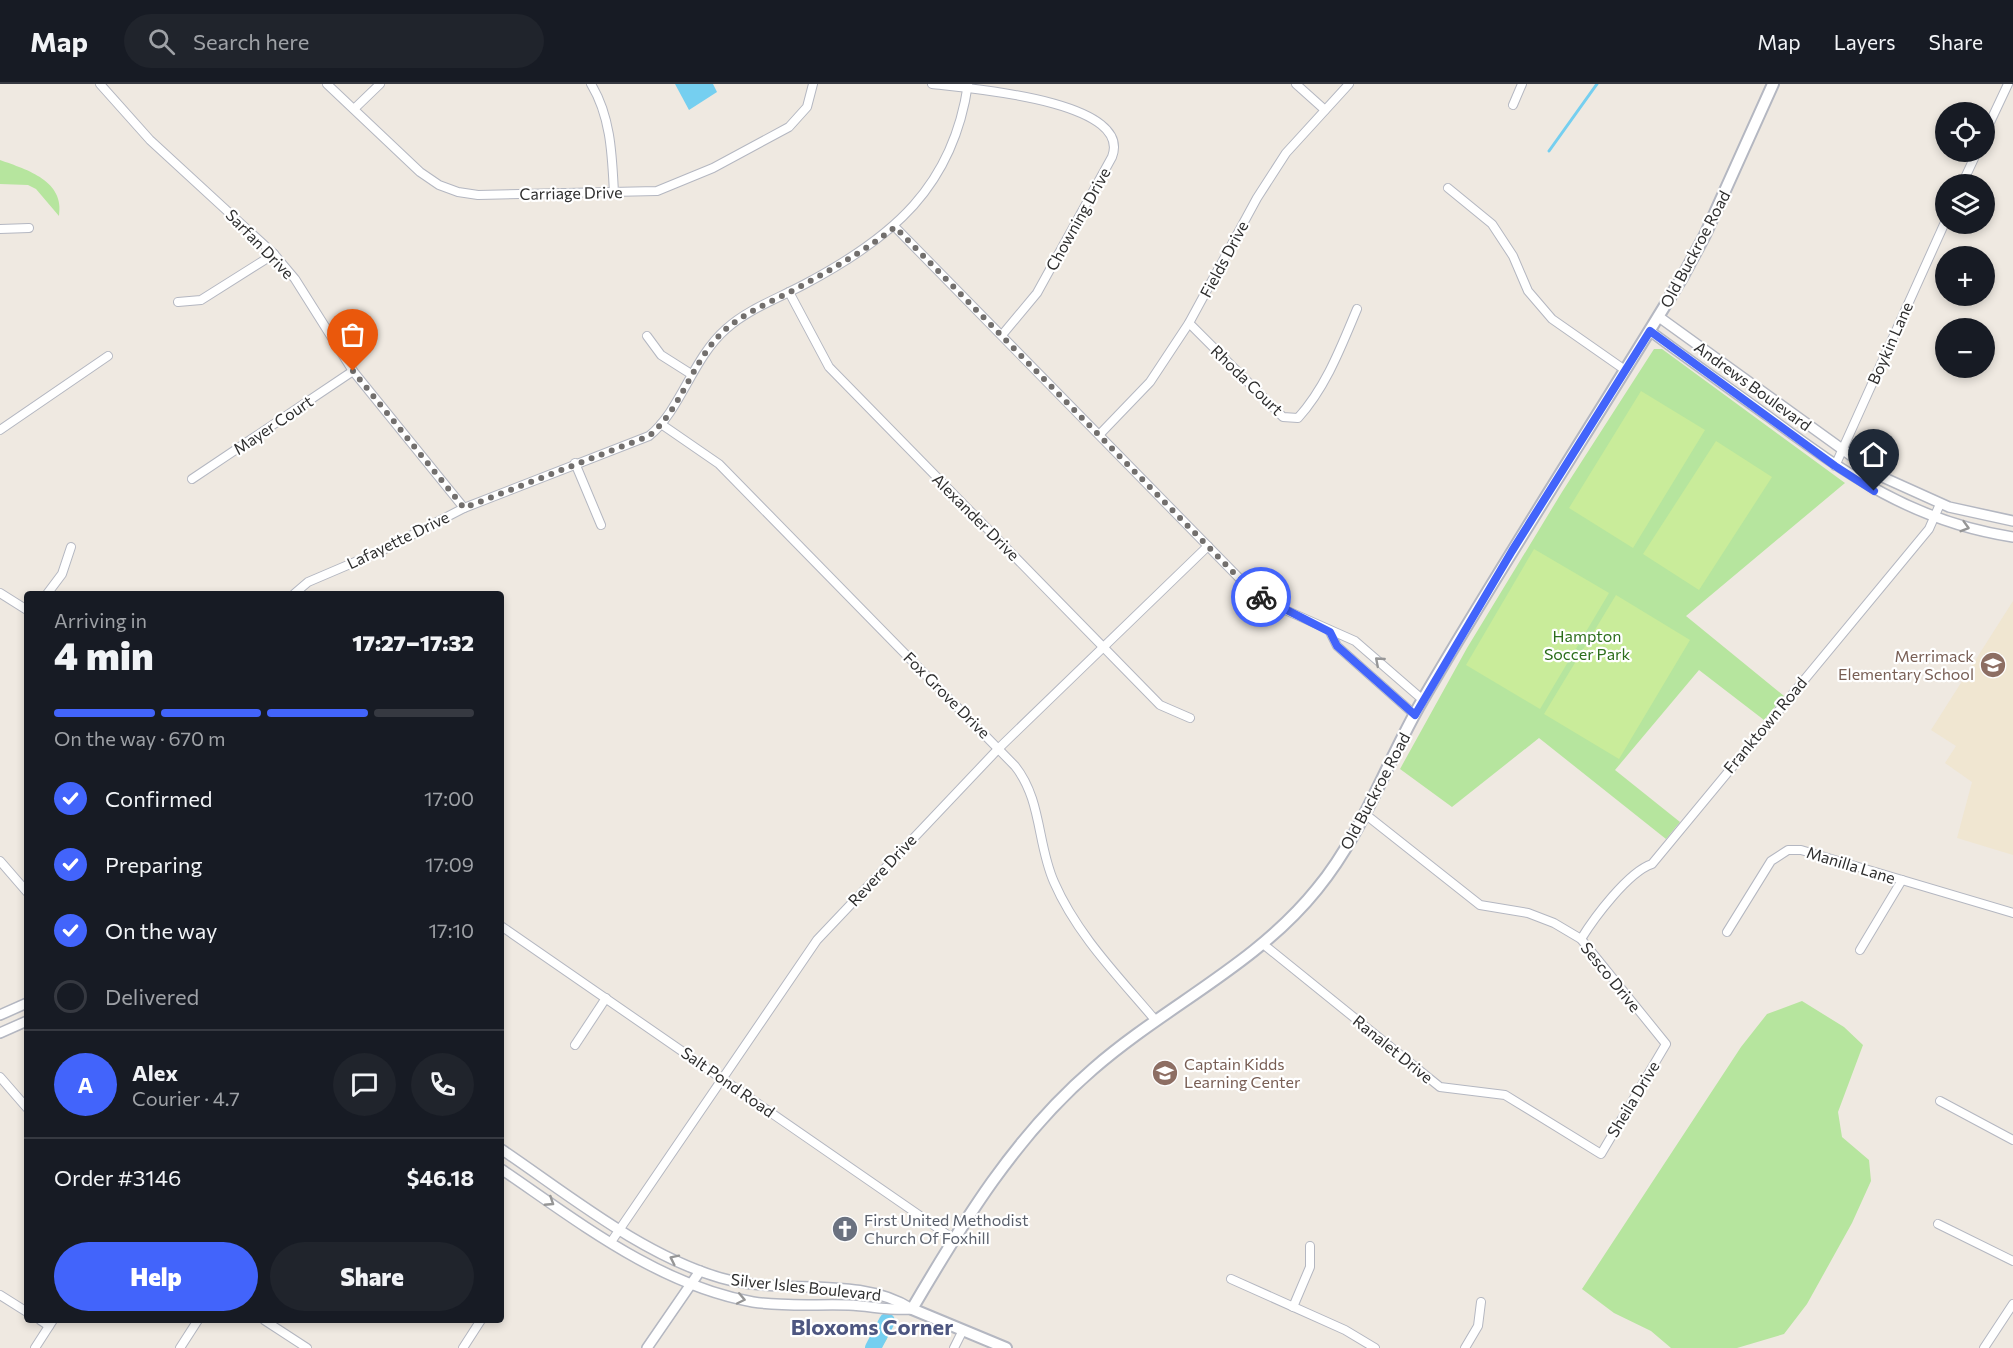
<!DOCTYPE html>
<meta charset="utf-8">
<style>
:root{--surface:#171b24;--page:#20242c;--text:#f1f3f6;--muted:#9ea1a6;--line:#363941;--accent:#4264fb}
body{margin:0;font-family:Commissioner,sans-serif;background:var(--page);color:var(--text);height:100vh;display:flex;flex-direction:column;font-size:22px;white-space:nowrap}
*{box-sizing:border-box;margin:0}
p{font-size:20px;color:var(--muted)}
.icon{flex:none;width:33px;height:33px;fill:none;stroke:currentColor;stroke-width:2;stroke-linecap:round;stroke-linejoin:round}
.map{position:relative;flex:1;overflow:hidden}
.details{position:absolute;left:24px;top:507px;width:480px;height:732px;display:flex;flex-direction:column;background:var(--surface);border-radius:6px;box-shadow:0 3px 9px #0003}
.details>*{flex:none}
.controls{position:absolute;left:1935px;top:18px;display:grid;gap:12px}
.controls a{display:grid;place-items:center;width:60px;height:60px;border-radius:50%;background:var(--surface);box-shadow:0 3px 9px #0003;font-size:30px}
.pin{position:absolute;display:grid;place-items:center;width:51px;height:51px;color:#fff;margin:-62px -26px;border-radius:50% 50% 50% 0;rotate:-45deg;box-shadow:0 0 6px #0007}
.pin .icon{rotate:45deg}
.courier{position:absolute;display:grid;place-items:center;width:60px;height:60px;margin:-30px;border:4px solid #4264fb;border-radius:50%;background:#fff;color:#222;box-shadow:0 2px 8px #0007}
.headline em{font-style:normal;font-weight:800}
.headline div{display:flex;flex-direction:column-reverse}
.headline{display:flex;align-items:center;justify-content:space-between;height:102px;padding:0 30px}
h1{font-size:39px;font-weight:800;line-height:45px}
.bar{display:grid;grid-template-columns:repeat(4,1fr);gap:9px 6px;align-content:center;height:72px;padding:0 30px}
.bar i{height:8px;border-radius:4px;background:var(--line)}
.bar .active{background:var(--accent)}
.bar p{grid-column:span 4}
.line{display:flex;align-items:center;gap:15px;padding:0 30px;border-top:2px solid var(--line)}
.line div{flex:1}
.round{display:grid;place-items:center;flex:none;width:63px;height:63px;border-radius:32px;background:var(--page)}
ol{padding:0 30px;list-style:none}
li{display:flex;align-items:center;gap:18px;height:66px}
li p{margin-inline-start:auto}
li .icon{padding:6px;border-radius:50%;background:var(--accent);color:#fff;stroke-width:4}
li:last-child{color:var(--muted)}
li i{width:33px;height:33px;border:3px solid var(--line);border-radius:50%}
.cta{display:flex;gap:12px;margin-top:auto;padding:12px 30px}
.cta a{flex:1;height:69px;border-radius:36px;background:var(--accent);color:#fff;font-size:24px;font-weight:800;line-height:69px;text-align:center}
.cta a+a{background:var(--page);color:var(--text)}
header{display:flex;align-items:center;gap:36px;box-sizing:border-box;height:84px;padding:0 30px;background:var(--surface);border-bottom:2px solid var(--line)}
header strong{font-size:28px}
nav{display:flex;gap:33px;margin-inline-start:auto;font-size:21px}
.search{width:420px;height:54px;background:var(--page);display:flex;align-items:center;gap:15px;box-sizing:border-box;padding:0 21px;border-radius:33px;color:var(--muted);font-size:22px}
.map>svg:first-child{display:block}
.education{fill:#f0e6d1}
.green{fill:#b6e59e}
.pitch{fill:#c9ec9a}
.water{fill:#75cff0}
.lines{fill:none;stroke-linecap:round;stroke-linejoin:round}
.stream{stroke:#75cff0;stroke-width:3}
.river{stroke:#75cff0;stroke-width:16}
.minor-casing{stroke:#b4b7c1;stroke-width:10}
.tertiary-casing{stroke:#b4b7c1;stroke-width:12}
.secondary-casing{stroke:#b4b7c1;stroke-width:14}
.minor{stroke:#fff;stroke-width:8}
.tertiary{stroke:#fff;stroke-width:9}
.secondary{stroke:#fff;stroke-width:10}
.oneway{stroke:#969696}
.done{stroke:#726f6d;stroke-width:6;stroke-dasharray:0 10.8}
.route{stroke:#4264fb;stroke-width:8}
.labels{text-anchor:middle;stroke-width:4.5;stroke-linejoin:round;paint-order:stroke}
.street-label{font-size:16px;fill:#2e2e2e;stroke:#fff}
.park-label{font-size:16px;fill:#2c6e1b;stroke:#fff}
.education-label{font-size:16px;fill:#785e54;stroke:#fff;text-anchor:end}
.worship-label{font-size:16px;fill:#5b616d;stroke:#fff;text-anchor:start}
.district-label{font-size:22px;font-weight:bold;fill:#4d5680;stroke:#fff}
</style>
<header>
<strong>Map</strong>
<div class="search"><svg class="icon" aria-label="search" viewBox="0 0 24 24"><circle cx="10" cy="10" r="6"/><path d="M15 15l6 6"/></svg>Search here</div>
<nav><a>Map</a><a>Layers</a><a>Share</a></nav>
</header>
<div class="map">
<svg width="2013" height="1264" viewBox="0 0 2013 1264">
<rect width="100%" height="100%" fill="#efe9e1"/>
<polygon class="education" points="2013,517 2013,771 1957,754 1972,698 1945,679 1956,662 1931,646"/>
<g class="green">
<path d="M0,76c28,10 65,21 59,56l-23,-27 -8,-4 -28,-1z"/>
<polygon points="1654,265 1662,265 1845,399 1686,532 1784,612 1764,636 1699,586 1615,686 1680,738 1666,755 1539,654 1452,723 1400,685 1467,564 1562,408"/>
<polygon points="1802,917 1844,943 1863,961 1838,1028 1842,1053 1869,1076 1871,1097 1852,1139 1807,1220 1784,1250 1737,1264 1671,1264 1651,1247 1614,1229 1582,1205 1741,963 1767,930"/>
<polygon points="879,1240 890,1240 887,1255 881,1264 869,1264"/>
</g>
<g class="pitch">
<polygon points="1641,307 1705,346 1633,464 1569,424"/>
<polygon points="1716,357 1772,393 1699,506 1643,470"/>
<polygon points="1534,465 1609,509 1540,625 1466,581"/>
<polygon points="1616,511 1690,556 1619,675 1544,630"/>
</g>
<polygon class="water" points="675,0 713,0 717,8 689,26"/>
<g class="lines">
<polyline class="stream" points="1549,67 1597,0"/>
<polyline class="river" points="873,1264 887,1237"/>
<g class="minor-casing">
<g id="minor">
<polyline points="100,0 150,56 274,170 295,195 353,287 464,424"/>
<polyline points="327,0 420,88 439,101 458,108 478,111 657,107 713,84 789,43 807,23 813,0"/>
<path d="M591,0c20,33 21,71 23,109"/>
<path d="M932,0c33,4 202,16 180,73l-75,136 -35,42"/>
<polyline points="1296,0 1325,26"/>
<polyline points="1513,21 1522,0"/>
<polyline points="354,25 380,0"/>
<polyline points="1984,51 2008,0"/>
<polyline points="1962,100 1977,68"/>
<polyline points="1448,104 1492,140 1513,172 1528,207 1552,235 1625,286"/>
<polyline points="895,143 1246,501 1274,521 1355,557 1423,616"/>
<polyline points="0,145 29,144"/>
<polyline points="789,208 829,283 1160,621 1190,634"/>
<polyline points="178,218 201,216 274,170"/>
<path d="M1189,239l94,94 15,1c28,-31 43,-71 59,-109"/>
<polyline points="647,252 661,271 691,290"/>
<path d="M661,340l58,40 296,302c27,34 22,78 39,116 23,53 65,95 102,139"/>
<polyline points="0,346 108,272"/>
<polyline points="1100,350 1150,298 1189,239 1257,114 1286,69 1349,0"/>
<polyline points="575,379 601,441"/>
<polyline points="1835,382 1946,136"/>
<polyline points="192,395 353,287"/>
<polyline points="0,509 27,526"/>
<polyline points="47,510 62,490 71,463"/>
<path d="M294,510l14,-12 75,-32 81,-42 185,-72c32,-26 43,-77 77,-107 22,-20 53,-31 79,-45 87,-46 148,-97 163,-200"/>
<polyline points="1330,548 1337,562 1415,631"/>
<polyline points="0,777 27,808"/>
<polyline points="501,842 955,1156"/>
<polyline points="1727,848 1771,777 1788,766 1801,766 2013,829"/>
<path d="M1581,855c13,-21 47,-67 71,-75l277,-335 11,-25"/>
<polyline points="1263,860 1440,1003 1505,1011 1601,1070 1666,960 1581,855 1554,839 1528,829 1480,821 1365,730"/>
<polyline points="1860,866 1902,796"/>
<polyline points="575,961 606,914"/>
<polyline points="0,993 27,1024"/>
<polyline points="1940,1017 2013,1056"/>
<polyline points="1938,1140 2013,1177"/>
<polyline points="611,1158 817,856 999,664 1208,462"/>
<polyline points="1231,1195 1345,1246 1375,1264"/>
<polyline points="0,1211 27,1228"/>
<polyline points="1293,1223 1310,1183 1310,1162"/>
<polyline points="40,1236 49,1242"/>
<polyline points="264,1236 307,1264"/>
<polyline points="35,1264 53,1236"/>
<polyline points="180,1264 198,1236"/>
<polyline points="463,1264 481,1236"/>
<polyline points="954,1264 963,1246"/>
<polyline points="1465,1264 1478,1242 1481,1218"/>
<polyline points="1984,1264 2013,1220"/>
</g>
</g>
<g class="tertiary-casing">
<g id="tertiary">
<polyline points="1659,233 1878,391 1949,423 2013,437"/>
<path d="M1650,247c39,29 79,57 119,86 78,58 145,105 244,120"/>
<polyline points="0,931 27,919"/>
<polyline points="0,949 27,937"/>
<path d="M501,1065c68,46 141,106 220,129 63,18 136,-4 191,31"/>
<path d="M501,1085c78,53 157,116 252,133 32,5 64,2 96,3 22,1 42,6 63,4"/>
<polyline points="647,1264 700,1187"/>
</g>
</g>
<g class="secondary-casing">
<path id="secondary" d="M1006,1264l-94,-39c51,-87 103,-173 181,-240 72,-63 163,-104 224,-180 46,-56 69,-126 105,-188 84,-144 175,-283 261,-425l22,-41 68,-151"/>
</g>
<use href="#minor" class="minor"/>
<use href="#tertiary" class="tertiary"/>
<use href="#secondary" class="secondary"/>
</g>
<defs><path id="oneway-chevron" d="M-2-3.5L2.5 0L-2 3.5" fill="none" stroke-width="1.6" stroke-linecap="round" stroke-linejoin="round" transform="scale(1.5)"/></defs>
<g class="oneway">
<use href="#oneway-chevron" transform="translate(1965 443) rotate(16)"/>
<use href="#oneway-chevron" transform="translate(1379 577) rotate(-139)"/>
<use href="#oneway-chevron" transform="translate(550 1118) rotate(33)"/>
<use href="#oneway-chevron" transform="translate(674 1175) rotate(-154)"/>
<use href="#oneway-chevron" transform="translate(741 1215) rotate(12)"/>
</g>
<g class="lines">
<path class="done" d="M353,287l111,137 185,-72c33,-27 43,-77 77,-107 19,-16 42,-26 64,-37 37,-20 72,-39 105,-65l339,346 27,24"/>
<polyline class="route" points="1261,513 1330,548 1337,562 1415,631 1512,467 1650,247 1835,382 1874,407"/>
</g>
<defs>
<g id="school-disc" transform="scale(1.35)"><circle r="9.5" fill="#8d6e63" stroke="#fff"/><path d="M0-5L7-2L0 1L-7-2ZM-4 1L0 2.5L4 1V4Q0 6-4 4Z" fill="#fff"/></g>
<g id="church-disc" transform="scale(1.35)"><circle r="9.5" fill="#6b7280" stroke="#fff"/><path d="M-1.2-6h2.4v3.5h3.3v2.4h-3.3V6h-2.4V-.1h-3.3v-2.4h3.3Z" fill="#fff"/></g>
</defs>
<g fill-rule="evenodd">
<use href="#school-disc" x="1993" y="581"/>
<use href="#school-disc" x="1165" y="989"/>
<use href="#church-disc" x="845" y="1145"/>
</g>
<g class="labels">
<g class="street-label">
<text transform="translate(571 109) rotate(-1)" y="6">Carriage Drive</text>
<text transform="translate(1078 135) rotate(-61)" y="6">Chowning Drive</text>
<text transform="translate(260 160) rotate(46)" y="6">Sarfan Drive</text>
<text transform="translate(1695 165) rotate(-62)" y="6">Old Buckroe Road</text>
<text transform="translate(1224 175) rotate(-62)" y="6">Fields Drive</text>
<text transform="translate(1890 259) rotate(-66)" y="6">Boykin Lane</text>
<text transform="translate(1247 296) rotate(44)" y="6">Rhoda Court</text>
<text transform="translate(1753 302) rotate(36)" y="6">Andrews Boulevard</text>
<text transform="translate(273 341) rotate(-34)" y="6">Mayer Court</text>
<text transform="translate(976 433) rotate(45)" y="6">Alexander Drive</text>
<text transform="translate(398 456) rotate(-26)" y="6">Lafayette Drive</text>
<text transform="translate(947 611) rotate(45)" y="6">Fox Grove Drive</text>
<text transform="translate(1765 641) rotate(-50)" y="6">Franktown Road</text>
<text transform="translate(1375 707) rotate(-62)" y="6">Old Buckroe Road</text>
<text transform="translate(1851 781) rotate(17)" y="6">Manilla Lane</text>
<text transform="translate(882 786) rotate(-47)" y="6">Revere Drive</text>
<text transform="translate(1611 893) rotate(51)" y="6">Sesco Drive</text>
<text transform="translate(1393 965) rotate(39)" y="6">Ranalet Drive</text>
<text transform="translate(728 998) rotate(35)" y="6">Salt Pond Road</text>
<text transform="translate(1633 1015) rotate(-59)" y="6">Sheila Drive</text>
<text transform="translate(806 1203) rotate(6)" y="6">Silver Isles Boulevard</text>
</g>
<g class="park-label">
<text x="1587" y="558">Hampton<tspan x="1587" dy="18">Soccer Park</tspan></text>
</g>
<g class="education-label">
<text x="1974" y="578">Merrimack<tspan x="1974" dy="18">Elementary School</tspan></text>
<text x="1184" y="986" text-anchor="start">Captain Kidds<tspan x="1184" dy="18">Learning Center</tspan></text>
</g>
<g class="worship-label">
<text x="864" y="1142">First United Methodist<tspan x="864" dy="18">Church Of Foxhill</tspan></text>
</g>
<g class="district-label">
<text x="872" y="1251">Bloxoms Corner</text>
</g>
</g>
</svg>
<div class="controls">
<a><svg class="icon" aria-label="locate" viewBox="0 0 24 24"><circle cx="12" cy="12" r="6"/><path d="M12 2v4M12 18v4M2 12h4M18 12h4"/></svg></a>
<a><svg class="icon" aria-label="layers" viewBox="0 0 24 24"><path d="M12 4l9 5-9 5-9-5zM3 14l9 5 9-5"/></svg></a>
<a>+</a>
<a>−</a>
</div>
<div class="pin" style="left:353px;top:287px;background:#ea580c"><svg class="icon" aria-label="bag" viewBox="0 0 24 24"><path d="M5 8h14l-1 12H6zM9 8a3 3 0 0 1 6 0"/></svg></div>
<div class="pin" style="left:1874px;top:407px;background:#1f2937"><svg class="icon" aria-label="home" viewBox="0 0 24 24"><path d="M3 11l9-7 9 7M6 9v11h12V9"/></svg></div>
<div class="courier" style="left:1261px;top:513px"><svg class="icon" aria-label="bike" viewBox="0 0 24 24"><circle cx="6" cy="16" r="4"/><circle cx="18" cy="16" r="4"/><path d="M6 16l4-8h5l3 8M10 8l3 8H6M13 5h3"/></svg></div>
<section class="details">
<div class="headline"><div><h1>4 min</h1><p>Arriving in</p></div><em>17:27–17:32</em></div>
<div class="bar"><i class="active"></i><i class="active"></i><i class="active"></i><i></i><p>On the way · 670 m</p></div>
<ol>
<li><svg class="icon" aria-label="check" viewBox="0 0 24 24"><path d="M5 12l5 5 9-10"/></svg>Confirmed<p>17:00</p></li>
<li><svg class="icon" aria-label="check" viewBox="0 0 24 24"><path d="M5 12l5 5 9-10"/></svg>Preparing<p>17:09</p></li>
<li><svg class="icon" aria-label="check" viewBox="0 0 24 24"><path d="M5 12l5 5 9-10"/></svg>On the way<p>17:10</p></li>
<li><i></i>Delivered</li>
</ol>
<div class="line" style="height:108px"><b class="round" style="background:var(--accent);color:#fff">A</b><div><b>Alex</b><p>Courier · 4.7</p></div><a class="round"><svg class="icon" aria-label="chat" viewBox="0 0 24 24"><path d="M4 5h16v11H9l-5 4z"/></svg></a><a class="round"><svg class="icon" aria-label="phone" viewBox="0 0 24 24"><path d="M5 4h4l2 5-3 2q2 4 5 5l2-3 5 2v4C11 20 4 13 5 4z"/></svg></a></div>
<div class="line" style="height:78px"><div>Order #3146</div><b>$46.18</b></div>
<div class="cta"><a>Help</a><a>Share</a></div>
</section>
</div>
